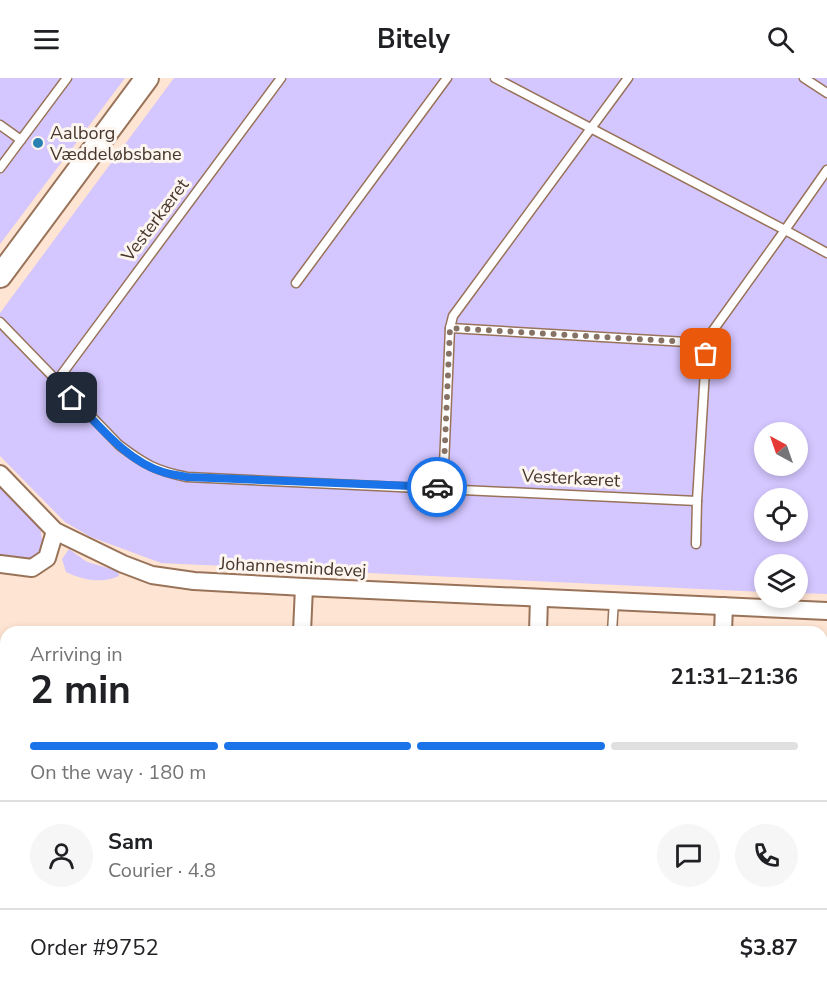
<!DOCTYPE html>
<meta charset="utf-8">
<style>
:root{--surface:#fff;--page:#f6f6f6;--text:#202124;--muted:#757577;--line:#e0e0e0;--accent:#1a73e8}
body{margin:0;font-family:"Nunito Sans",sans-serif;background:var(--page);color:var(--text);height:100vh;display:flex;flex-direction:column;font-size:22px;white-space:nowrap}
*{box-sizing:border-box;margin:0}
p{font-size:20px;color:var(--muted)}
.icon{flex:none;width:33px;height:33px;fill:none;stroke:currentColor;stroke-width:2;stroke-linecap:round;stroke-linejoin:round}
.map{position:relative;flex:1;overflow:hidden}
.sheet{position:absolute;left:0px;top:548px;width:828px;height:374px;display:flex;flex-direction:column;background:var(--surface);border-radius:18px 18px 0 0;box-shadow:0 3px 9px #0003}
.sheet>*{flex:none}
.needle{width:39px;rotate:320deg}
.buttons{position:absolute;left:754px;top:344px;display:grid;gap:12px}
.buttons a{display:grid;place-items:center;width:54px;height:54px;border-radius:50%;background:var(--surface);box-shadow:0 3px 9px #0003;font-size:30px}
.pin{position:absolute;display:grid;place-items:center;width:51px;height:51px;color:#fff;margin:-26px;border-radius:12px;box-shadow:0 3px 9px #0006}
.courier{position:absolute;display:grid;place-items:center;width:60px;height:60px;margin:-30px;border:4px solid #1a73e8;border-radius:50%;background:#fff;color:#222;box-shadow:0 2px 8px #0007}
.overview em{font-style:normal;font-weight:700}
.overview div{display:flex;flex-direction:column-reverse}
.overview{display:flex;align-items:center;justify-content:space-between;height:102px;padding:0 30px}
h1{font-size:39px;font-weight:700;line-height:45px}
.bar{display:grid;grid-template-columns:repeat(4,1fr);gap:9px 6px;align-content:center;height:72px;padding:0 30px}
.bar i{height:8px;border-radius:4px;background:var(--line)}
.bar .on{background:var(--accent)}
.bar p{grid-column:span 4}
.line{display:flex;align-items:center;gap:15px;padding:0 30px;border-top:2px solid var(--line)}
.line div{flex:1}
.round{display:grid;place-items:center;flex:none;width:63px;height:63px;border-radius:32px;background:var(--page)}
header{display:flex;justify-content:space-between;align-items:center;height:78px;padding:0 30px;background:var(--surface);font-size:27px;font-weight:700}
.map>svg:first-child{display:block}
.green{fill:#d4c6ff;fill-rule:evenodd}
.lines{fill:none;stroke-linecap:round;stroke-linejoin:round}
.lane-casing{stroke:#997359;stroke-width:11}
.street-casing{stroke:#997359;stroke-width:20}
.secondary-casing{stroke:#997359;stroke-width:26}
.lane{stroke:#fff;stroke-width:8}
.street{stroke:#fff;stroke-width:16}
.secondary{stroke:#fff;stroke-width:22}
.done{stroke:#877365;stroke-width:6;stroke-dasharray:0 10.8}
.route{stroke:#1a73e8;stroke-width:8}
.poi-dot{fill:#2982b1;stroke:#fdf5ef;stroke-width:2}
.labels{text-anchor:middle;stroke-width:6;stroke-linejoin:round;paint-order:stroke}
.poi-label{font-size:18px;fill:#47362b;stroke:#fdf5ef;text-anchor:start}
.street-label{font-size:18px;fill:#47362b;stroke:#fdf5ef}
</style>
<header><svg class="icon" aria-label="menu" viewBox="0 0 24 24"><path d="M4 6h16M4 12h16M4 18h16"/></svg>Bitely<svg class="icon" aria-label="search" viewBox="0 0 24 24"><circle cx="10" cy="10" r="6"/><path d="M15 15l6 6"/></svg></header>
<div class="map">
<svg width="827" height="920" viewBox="0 0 827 920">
<rect width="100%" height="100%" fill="#fee4d2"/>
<g class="green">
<polygon points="0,0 125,0 0,166"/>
<path d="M174,0h653v516l-29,-1v-29h-33v28l-604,-29 -70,-26 -26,-15 -65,-66v-143zM765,354h33v33h-33zM765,420h33v33h-33z"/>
<path d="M0,406c8,8 35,32 39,41 2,3 2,10 3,14 3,26 -25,21 -42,19z"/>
<path d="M69,471l18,13 31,9 1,5c-17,8 -36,4 -53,-4l-4,-13z"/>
</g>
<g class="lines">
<g class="lane-casing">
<g id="lane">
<polyline points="495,0 785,152 827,92"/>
<polyline points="804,0 827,15"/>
<polyline points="0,47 21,62"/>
<polyline points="0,90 67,0"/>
<polyline points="296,205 447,0"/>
<path d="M0,244l119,123c25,19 37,26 68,32l510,24 -1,43"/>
<polyline points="450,250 704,265"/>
<polyline points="56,304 281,0"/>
<polyline points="443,410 450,250 453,238 628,0"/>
<polyline points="697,423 706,276 704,265 785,152 827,175"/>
<polyline points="612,554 614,522"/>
</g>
</g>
<g class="street-casing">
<g id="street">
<polyline points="0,396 55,453 123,486 152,497 194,503 304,509 827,533"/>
<polyline points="0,486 32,490 47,480 55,453"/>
<polyline points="302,554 304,509"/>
<polyline points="538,554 539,520"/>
<polyline points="723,554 724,528"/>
<polyline points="822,820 827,820"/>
<polyline points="225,920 225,915"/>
<polyline points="457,920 457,915"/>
<polyline points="687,920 687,915"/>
</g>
</g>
<g class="secondary-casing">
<polyline id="secondary" points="0,198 147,0"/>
</g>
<use href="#lane" class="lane"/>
<use href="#street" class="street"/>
<use href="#secondary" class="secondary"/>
</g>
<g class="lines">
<polyline class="done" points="437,409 443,410 450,250 704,265 706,276"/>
<path class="route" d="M72,320c26,26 54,63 91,74 8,3 16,3 24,5l250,10"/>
</g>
<circle class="poi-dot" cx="38" cy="65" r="6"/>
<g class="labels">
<g class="poi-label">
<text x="50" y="61">Aalborg<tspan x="50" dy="21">Væddeløbsbane</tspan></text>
</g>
<g class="street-label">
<text transform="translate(155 142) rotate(-53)" y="6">Vesterkæret</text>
<text transform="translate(571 400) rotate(3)" y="6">Vesterkæret</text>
<text transform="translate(293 489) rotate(3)" y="6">Johannesmindevej</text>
</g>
</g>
</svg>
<div class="buttons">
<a><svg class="needle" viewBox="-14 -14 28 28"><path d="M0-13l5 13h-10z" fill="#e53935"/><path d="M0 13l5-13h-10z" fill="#757577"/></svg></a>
<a><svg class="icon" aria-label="locate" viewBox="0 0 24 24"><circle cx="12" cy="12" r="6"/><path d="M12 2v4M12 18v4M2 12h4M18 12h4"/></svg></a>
<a><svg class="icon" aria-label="layers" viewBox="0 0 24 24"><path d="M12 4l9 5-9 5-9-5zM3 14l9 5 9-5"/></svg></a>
</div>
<div class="pin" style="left:706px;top:276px;background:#ea580c"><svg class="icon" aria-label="bag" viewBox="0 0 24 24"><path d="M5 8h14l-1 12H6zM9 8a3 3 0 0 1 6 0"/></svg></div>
<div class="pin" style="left:72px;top:320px;background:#1f2937"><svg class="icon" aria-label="home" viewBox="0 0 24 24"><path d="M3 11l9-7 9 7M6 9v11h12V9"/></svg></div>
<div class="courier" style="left:437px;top:409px"><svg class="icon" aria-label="car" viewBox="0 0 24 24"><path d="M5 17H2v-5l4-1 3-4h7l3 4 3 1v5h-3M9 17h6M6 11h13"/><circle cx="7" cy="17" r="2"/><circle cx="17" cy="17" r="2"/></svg></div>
<section class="sheet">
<div class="overview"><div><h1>2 min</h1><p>Arriving in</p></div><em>21:31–21:36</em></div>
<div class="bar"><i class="on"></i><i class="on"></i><i class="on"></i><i></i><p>On the way · 180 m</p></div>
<div class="line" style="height:108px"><a class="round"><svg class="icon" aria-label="person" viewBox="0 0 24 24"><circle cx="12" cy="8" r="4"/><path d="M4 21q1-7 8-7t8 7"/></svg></a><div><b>Sam</b><p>Courier · 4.8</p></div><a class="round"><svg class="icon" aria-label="chat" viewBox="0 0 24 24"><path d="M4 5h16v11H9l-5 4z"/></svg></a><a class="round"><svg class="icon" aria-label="phone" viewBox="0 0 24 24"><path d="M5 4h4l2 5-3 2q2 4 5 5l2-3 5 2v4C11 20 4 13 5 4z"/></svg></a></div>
<div class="line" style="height:78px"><div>Order #9752</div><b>$3.87</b></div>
</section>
</div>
